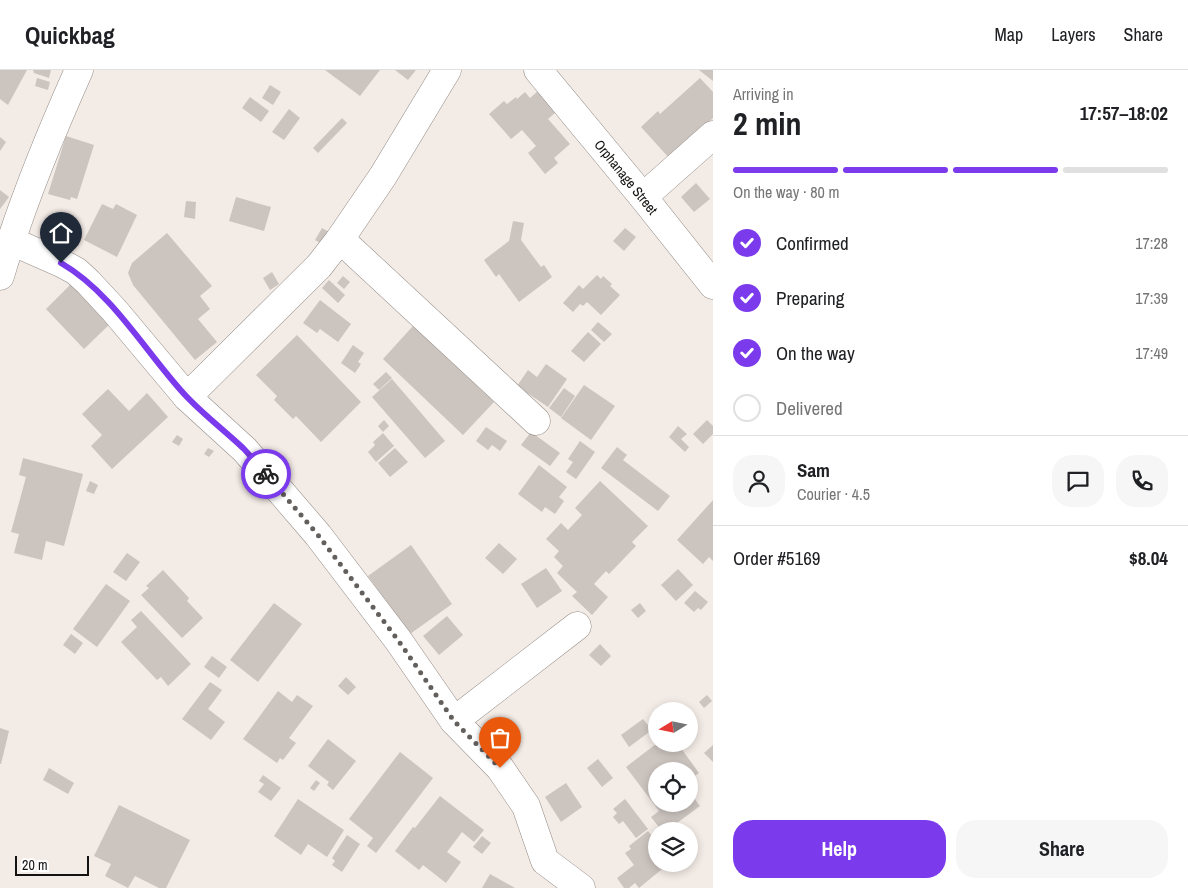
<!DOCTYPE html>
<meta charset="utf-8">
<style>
:root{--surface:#fff;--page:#f6f6f6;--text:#202124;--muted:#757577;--line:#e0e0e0;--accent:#7c3aed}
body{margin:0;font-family:"Archivo Narrow",sans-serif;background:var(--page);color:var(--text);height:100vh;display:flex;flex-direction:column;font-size:19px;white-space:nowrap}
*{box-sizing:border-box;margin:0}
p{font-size:16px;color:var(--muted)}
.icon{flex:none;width:28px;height:28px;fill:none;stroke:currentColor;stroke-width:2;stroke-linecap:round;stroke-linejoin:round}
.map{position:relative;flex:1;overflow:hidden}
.details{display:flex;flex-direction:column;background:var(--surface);width:475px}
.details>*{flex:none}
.needle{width:32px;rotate:260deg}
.tools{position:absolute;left:648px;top:632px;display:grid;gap:10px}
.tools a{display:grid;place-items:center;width:50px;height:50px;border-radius:50%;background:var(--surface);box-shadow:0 2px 8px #0003;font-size:25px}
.scale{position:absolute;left:15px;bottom:12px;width:74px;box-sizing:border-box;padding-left:5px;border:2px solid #151311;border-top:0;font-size:14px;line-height:18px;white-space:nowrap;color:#151311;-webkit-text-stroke:4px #fff;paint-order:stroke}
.pin{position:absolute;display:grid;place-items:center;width:42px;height:42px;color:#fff;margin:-51px -21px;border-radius:50% 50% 50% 0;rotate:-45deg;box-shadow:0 0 5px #0007}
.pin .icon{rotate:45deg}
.courier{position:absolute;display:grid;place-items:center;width:50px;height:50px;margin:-25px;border:4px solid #7c3aed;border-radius:50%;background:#fff;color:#222;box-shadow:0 1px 6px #0007}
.headline em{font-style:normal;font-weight:700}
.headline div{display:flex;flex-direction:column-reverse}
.headline{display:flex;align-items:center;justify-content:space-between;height:85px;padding:0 20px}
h1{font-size:32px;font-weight:700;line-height:38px}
.bar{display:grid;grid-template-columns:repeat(4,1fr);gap:8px 5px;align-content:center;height:60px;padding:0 20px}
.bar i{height:6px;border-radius:4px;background:var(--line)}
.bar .selected{background:var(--accent)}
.bar p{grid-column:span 4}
.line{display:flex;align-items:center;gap:12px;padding:0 20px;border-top:1px solid var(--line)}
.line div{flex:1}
.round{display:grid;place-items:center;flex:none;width:52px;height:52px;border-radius:20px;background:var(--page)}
ol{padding:0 20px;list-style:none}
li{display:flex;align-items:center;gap:15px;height:55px}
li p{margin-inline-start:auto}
li .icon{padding:5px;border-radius:50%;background:var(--accent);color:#fff;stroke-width:4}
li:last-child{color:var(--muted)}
li i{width:28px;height:28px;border:2px solid var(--line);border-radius:50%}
.action{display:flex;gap:10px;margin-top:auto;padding:10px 20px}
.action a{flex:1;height:58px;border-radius:20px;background:var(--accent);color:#fff;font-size:20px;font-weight:700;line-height:58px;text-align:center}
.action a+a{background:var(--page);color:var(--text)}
header{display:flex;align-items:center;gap:30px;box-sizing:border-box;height:70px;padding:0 25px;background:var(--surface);border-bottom:1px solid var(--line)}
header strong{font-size:24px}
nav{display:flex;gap:28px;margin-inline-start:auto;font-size:18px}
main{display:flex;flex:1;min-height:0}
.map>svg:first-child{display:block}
.building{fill:#ccc4bf}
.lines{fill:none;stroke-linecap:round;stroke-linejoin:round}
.street-casing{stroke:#948c87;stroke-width:29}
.street{stroke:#fff;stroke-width:28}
.done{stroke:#635f5c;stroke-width:5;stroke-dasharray:0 9}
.route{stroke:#7c3aed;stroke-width:6}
.labels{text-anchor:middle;stroke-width:5;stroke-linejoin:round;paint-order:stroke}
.street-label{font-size:14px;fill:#151311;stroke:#fff}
</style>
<header>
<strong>Quickbag</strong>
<nav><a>Map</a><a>Layers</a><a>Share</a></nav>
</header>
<main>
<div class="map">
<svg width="713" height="818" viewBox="0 0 713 818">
<rect width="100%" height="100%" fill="#f3ebe6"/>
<g class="building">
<polygon points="0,0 27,0 8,35 0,29"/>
<polygon points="33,0 51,0 49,8 34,3"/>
<polygon points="325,0 380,0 360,26"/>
<polygon points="395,0 416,0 408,10"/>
<polygon points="699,0 713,0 713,11"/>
<polygon points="37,8 50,12 48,20 35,16"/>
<polygon points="700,8 713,22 713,48 670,89 641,57 658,41 660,44"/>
<polygon points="270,15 281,22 273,35 262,28"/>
<polygon points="538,21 556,42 548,49 570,74 554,88 558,93 545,104 528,83 536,76 522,60 511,69 489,44 504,31 507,34 516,27 517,29 525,22 530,28"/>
<polygon points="250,27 269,41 261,52 242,38"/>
<polygon points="289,39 300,48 284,70 272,62"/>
<polygon points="342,48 347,53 318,83 313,78"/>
<polygon points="66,66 94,75 77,129 71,127 70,130 48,124"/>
<polygon points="0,67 6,72 0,81"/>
<polygon points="696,113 710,129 694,142 681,127"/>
<polygon points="0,120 9,127 0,139"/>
<polygon points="236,127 271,137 264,161 229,151"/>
<polygon points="186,131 196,132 195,149 184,147"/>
<polygon points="102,134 113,139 116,134 137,145 117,187 84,170"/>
<polygon points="513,151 524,153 521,170 541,197 544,195 552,207 519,232 499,204 496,207 484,190 509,171"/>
<polygon points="322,158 329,162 322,174 315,170"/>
<polygon points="625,158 636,167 624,181 613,171"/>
<polygon points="167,163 212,216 200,226 210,239 198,249 217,272 195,290 133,215 128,203 132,193"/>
<polygon points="272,202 279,214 270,220 263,208"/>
<polygon points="597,205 601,209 603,206 612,214 610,216 620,225 601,245 587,232 583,236 580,234 573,242 563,233 579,215 583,219"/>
<polygon points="343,206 350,212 344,219 337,213"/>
<polygon points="329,210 345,225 338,233 322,218"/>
<polygon points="73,212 112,252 84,279 46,239"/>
<polygon points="320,230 351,254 338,272 320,259 317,263 303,253"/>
<polygon points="598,252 612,264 604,272 591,260"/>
<polygon points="413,256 494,332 463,365 383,289"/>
<polygon points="588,262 601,274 584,292 571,281"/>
<polygon points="297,265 361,332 321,372 296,346 293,349 274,330 277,326 256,305"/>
<polygon points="353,275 364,283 358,292 361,294 355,303 341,293"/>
<polygon points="546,294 567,309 548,337 517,316 528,300 537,307"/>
<polygon points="386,302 392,308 379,320 373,314"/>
<polygon points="392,309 445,371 425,388 372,327"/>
<polygon points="584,315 615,336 591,370 561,348"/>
<polygon points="564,318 575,326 561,347 549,338"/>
<polygon points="108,319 129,341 147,323 168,347 112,399 91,376 102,365 82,344"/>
<polygon points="384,350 389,356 383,362 378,356"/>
<polygon points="707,350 713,356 713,364 703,374 693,364"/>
<polygon points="678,356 687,364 681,369 689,377 685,382 669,367"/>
<polygon points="486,357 507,371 500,381 492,375 488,380 476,371"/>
<polygon points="531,362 560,383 550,396 521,375"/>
<polygon points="383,363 394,376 376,392 368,382 375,375 373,372"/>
<polygon points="177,365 183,369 179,376 172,372"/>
<polygon points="580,371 595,382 576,409 566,402 573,392 568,389"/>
<polygon points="617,377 627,385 623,390 670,426 658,441 601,398"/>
<polygon points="208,378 214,381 209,387 204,384"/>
<polygon points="395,378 408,392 390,407 378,393"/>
<polygon points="23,388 83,404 64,476 46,471 42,490 14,483 19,464 11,462 26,407 19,405"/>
<polygon points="539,395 567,417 559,427 564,431 555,444 545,437 542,442 518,424"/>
<polygon points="90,411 98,415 94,424 86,421"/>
<polygon points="600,411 648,456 632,472 636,476 609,504 606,501 594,514 608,527 592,545 572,526 577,522 557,503 563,496 554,487 559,481 546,469 561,453 568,460 582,445 575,438"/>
<polygon points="713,430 713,491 709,487 703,494 677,470"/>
<polygon points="499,473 517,489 503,504 485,488"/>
<polygon points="411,475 452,534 410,564 368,506"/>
<polygon points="127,483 140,492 126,511 113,502"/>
<polygon points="546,498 562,521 537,538 521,514"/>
<polygon points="678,499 693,515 676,531 661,515"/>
<polygon points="163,500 189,528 187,531 203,548 182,568 141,525 149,518 146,516"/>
<polygon points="106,514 130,531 97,577 73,559"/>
<polygon points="695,521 708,532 701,540 698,538 694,542 684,533"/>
<polygon points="274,533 302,554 258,612 230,590"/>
<polygon points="640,533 646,541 638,548 631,540"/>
<polygon points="141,541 191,594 168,616 161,607 157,610 121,572 137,557 131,550"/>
<polygon points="447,546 463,565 439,585 423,566"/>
<polygon points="71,564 83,573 75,584 63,575"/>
<polygon points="600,574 611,586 601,596 589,585"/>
<polygon points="212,586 227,597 219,608 204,597"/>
<polygon points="346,607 356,617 348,625 338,616"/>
<polygon points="210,612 222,620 208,639 225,652 211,670 182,649"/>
<polygon points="278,621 292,632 297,625 313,636 289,668 296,673 283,690 280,688 277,693 243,669"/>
<polygon points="707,625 712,631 704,638 699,632"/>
<polygon points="643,649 652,660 629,677 621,665"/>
<polygon points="0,658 9,661 1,694 0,694"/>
<polygon points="328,669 356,691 333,720 327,715 329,712 308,696"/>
<polygon points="656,674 678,674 699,703 689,710 689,701 656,701 656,734 689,734 689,712 696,721 691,724 700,736 666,761 662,761 651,747 659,741 626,697"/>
<polygon points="713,675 713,692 704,683"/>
<polygon points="400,682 433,708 376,783 367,776 373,768 349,749"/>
<polygon points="598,689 613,708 602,717 587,698"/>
<polygon points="49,698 74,713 68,724 43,710"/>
<polygon points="263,705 281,718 271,731 258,722 264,714 259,711"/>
<polygon points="316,710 320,713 314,721 310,718"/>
<polygon points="566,713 582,737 561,752 545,727"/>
<polygon points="440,726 484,760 474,772 462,762 447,782 461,792 446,813 423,795 419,800 395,781 413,757 415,758"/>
<polygon points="298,729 344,760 327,787 308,774 301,785 274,766"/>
<polygon points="625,729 648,759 636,768 623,751 619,754 613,747 617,743 613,739"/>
<polygon points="119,735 190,770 166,818 159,818 135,806 128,818 105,806 111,794 94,786"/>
<polygon points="648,761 656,771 656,794 667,795 639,818 635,813 629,818 624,818 617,808 634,795 625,783 631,779 629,776"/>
<polygon points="347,765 360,774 342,802 332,795 335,791 332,788"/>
<polygon points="482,766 491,773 482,784 473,777"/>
<polygon points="490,804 515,818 482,818"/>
</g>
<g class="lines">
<g class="street-casing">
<g id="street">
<polyline points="538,0 643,127 713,215"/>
<polyline points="643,127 713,65"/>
<polyline points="340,169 536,351"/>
<polyline points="11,171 61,193 76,201 88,212 114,240 187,327 245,380 318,465 398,570 454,651 500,698 526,736 545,791 581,818"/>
<path d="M0,206c21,-71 49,-139 79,-206"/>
<polyline points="187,327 319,196 340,169 383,106 447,0"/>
<polyline points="454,651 577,556"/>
</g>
</g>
<use href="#street" class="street"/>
</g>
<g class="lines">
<polyline class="done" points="266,404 318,465 398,570 454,651 500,698"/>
<path class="route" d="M61,193c52,30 85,90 125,133 18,19 39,35 57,52 8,8 15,18 23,26"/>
</g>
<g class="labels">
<g class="street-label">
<text transform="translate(626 107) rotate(51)" y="5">Orphanage Street</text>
</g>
</g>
</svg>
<div class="tools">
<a><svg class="needle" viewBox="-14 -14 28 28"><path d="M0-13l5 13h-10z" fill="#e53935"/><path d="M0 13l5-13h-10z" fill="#757577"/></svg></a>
<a><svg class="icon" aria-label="locate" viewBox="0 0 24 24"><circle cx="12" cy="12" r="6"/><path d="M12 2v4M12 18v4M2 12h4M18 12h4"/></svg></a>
<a><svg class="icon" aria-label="layers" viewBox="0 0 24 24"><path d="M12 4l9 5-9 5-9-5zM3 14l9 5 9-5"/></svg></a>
</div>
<div class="scale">20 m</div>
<div class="pin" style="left:500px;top:698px;background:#ea580c"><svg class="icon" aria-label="bag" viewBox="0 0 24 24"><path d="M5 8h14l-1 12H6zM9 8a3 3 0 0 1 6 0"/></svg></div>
<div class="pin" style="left:61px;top:193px;background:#1f2937"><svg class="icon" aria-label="home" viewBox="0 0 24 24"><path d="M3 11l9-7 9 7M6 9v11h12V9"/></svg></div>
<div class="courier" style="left:266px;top:404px"><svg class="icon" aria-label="bike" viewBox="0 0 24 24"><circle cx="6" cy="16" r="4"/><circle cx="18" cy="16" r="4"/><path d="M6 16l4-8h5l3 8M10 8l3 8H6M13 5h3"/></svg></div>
</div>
<section class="details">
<div class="headline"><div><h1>2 min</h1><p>Arriving in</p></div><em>17:57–18:02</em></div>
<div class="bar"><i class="selected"></i><i class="selected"></i><i class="selected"></i><i></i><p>On the way · 80 m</p></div>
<ol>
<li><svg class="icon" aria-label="check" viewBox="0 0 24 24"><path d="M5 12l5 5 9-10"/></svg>Confirmed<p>17:28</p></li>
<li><svg class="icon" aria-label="check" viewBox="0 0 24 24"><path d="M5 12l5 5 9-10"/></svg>Preparing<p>17:39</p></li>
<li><svg class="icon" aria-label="check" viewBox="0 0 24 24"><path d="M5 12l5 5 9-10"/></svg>On the way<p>17:49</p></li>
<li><i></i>Delivered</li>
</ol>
<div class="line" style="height:90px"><a class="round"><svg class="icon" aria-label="person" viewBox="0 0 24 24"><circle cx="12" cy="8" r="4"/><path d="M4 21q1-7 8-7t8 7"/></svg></a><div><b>Sam</b><p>Courier · 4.5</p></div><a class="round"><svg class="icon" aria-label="chat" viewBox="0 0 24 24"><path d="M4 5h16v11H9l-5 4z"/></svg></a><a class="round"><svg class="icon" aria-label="phone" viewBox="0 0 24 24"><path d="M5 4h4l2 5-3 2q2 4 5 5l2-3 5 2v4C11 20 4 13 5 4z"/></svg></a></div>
<div class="line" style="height:65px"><div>Order #5169</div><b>$8.04</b></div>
<div class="action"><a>Help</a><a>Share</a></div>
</section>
</main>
